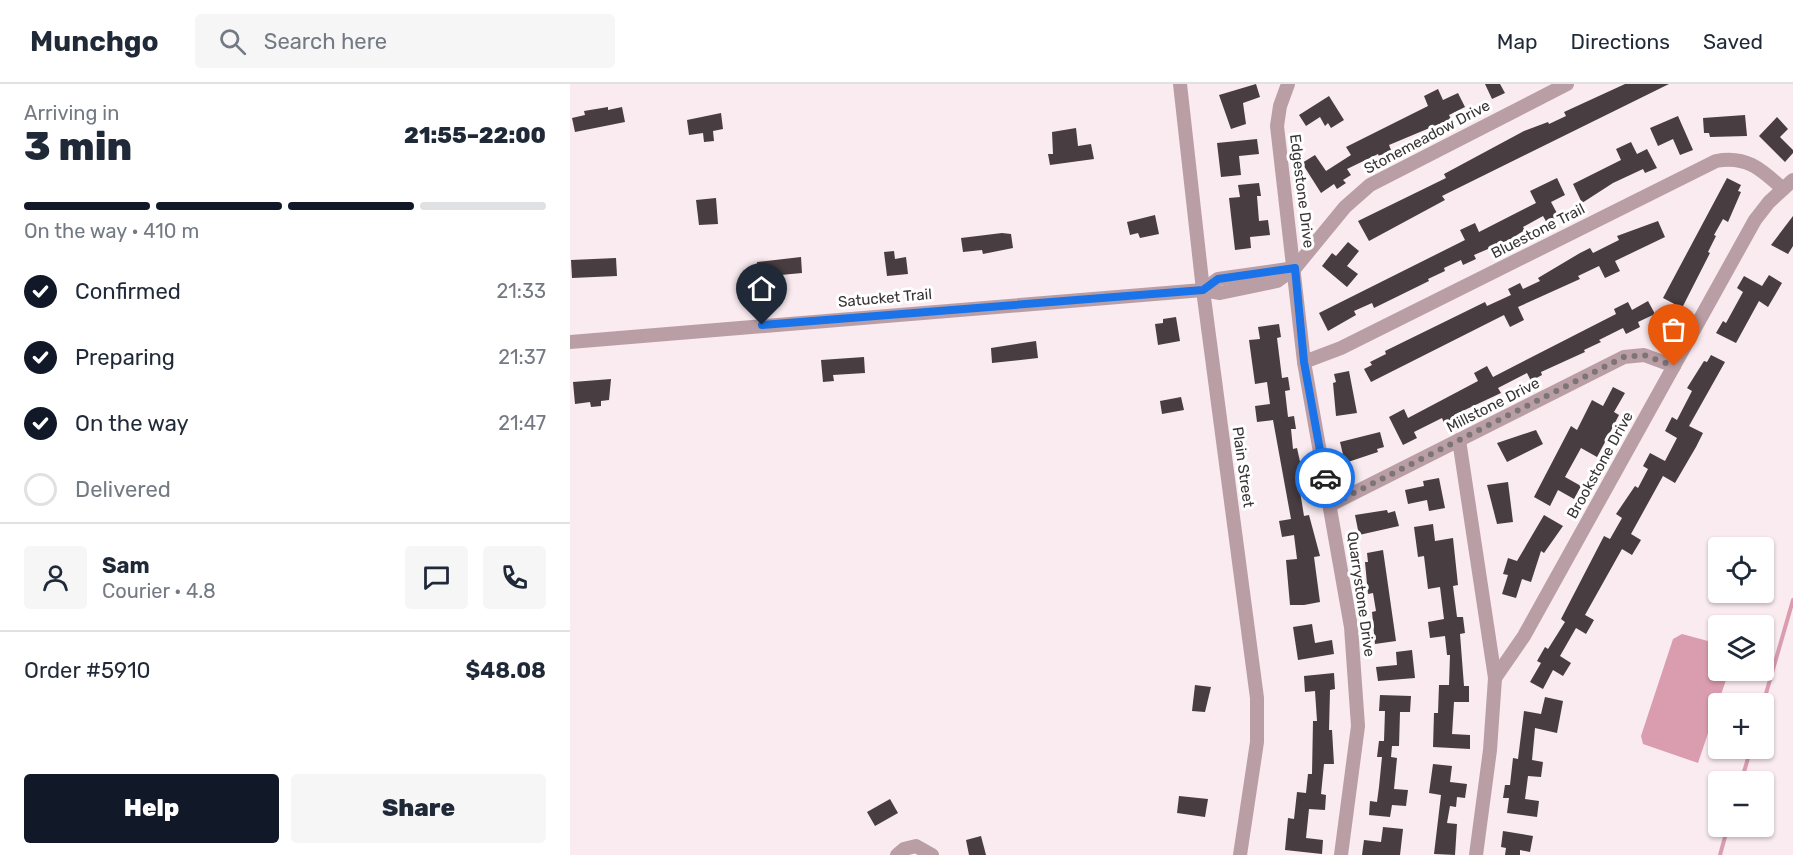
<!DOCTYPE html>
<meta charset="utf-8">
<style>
:root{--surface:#fff;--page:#f6f6f7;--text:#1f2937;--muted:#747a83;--line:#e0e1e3;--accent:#111827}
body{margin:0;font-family:Rubik,sans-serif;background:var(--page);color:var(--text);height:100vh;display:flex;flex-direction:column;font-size:22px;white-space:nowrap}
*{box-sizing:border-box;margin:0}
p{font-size:20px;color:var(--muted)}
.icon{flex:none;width:33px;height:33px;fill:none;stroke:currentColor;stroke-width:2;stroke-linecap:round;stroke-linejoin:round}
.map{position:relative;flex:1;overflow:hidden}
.sheet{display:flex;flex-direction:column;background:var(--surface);width:570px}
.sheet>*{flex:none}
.fabs{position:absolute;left:1138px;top:453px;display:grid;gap:12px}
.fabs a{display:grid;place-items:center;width:66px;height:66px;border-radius:6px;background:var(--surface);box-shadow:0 2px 4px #0004;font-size:30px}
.pin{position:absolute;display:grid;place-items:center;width:51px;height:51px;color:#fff;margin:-62px -26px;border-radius:50% 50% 50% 0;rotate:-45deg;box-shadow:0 0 6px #0007}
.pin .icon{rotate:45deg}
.courier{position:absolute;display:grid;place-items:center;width:60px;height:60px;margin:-30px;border:4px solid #1a73e8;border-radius:50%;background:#fff;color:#222;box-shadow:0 2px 8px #0007}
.summary em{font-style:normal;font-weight:800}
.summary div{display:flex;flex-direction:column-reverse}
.summary{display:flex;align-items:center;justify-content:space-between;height:102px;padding:0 24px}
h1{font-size:39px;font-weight:800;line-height:45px}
.bar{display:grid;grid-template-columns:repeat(4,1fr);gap:9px 6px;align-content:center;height:72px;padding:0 24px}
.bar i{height:8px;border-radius:4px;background:var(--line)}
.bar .active{background:var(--accent)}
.bar p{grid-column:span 4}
.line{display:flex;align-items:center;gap:15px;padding:0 24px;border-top:2px solid var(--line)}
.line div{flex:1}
.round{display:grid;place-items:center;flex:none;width:63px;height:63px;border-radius:6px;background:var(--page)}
ol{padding:0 24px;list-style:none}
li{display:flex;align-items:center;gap:18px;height:66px}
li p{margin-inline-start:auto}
li .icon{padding:6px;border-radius:50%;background:var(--accent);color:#fff;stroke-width:4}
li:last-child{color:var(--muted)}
li i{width:33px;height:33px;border:3px solid var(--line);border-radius:50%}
.action{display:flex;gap:12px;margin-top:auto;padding:12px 24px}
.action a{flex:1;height:69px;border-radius:6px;background:var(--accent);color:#fff;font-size:24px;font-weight:800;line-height:69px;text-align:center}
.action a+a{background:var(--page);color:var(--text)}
header{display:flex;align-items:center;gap:36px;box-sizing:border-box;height:84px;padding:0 30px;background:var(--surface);border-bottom:2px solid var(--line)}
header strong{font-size:28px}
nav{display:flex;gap:33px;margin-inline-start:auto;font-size:21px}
.search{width:420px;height:54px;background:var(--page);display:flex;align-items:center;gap:15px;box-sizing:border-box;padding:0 21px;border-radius:6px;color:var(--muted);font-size:22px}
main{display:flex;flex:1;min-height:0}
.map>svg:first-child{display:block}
.water{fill:#da9daf}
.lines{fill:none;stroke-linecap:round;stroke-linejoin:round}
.stream{stroke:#da9daf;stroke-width:4}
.building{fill:#483d40}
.street{stroke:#ba9ea5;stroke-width:14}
.done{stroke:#7c7476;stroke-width:6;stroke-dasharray:0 10.8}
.route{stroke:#1a73e8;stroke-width:8}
.labels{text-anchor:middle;stroke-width:6;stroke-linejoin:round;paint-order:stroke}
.street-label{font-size:15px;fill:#393435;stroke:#fff}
</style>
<header>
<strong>Munchgo</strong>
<div class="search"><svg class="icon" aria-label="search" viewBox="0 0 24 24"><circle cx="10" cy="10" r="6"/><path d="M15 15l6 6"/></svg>Search here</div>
<nav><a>Map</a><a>Directions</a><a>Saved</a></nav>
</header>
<main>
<section class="sheet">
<div class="summary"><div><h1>3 min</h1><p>Arriving in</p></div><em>21:55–22:00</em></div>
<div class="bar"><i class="active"></i><i class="active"></i><i class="active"></i><i></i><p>On the way · 410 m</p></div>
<ol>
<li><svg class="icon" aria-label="check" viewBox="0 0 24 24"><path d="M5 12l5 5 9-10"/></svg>Confirmed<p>21:33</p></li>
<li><svg class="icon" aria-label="check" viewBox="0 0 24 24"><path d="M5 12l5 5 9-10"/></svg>Preparing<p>21:37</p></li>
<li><svg class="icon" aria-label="check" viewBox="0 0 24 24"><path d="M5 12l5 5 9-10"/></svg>On the way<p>21:47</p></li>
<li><i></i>Delivered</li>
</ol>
<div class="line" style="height:108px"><a class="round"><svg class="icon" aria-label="person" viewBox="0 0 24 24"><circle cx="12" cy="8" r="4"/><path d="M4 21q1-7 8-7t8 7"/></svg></a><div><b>Sam</b><p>Courier · 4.8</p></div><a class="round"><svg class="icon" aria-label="chat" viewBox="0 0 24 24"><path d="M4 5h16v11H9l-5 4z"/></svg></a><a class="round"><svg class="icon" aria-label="phone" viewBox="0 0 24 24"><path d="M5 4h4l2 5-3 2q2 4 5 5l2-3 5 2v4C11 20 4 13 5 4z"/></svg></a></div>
<div class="line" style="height:78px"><div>Order #5910</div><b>$48.08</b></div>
<div class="action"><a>Help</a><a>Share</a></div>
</section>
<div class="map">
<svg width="1223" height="771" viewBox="0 0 1223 771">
<rect width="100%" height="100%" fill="#f9ebef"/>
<polygon class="water" points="1112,550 1149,560 1149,586 1159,587 1128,679 1073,660 1071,652 1103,555"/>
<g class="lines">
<g class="stream">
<polyline points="1193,620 1223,516"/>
<polyline points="1171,698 1181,664"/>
<polyline points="1150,771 1158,742"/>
</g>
</g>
<g class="building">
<polygon points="686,0 690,13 673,19 676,40 661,45 649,11"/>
<polygon points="915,0 930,0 935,9 922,15"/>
<polygon points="1055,0 1099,0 872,112 875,116 799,157 788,137 876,94 874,90 954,47 978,38 979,40 996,32 994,28"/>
<polygon points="868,5 873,16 888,9 895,23 879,31 881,35 819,61 821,66 809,72 808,70 777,85 781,91 773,96 776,99 767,105 764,100 751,109 732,79 745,71 756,87 781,71 776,63 858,22 854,12"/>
<polygon points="759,12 774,36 761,44 758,39 755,42 750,33 736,42 729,31"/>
<polygon points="38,23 38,26 52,23 55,38 5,48 2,34 15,31 14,27"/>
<polygon points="151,29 153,45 143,47 144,57 134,58 133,49 119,51 117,36"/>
<polygon points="1175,31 1177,52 1140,53 1139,49 1134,49 1133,34"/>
<polygon points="1108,32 1123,66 1110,71 1103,55 1088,62 1080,44"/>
<polygon points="1207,33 1218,45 1210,53 1223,66 1223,69 1215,78 1189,52"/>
<polygon points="506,44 508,62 521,60 524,75 480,81 478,70 483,70 482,48"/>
<polygon points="687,55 689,70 669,72 671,91 651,93 647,59"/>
<polygon points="1061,58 1067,70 1077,65 1087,84 1075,89 1073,85 1043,99 1012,119 1003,100 1051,76 1046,65"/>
<polygon points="987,94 995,111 981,118 989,133 977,139 973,132 953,143 955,146 939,156 904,171 906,175 893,181 891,176 874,184 875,187 858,195 859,197 804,224 802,219 784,227 786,231 758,247 749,229 895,156 890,146 905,139 909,148 966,119 960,107"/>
<polygon points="1157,94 1171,101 1168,107 1171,108 1158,138 1153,135 1144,151 1146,152 1138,168 1140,169 1112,224 1093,214"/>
<polygon points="689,99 691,112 687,112 689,137 698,136 700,151 680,153 681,164 665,166 659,114 670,113 668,101"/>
<polygon points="146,114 148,140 129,141 126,116"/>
<polygon points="585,131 589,150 570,154 568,149 560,151 557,138"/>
<polygon points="1223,132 1223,162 1218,170 1201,161"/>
<polygon points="1088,137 1095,153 1045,177 1050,187 1035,194 1029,182 1008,192 1010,195 948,223 954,236 940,243 934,231 801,298 794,285 802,281 800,278 816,270 815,267 915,218 917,222 941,211 938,205 950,199 953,205 970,197 968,194 1010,169 1020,164 1023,169 1049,156 1047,152"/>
<polygon points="432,149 441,150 443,164 413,170 412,166 393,168 391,154"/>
<polygon points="778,158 789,167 777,182 788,190 777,203 752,182 762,169 766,172"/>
<polygon points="324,167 325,175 336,173 338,190 317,192 314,168"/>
<polygon points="231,173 232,189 189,193 187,178"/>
<polygon points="46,174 47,192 2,194 1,176"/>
<polygon points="1199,191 1212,199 1198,223 1189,217 1166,259 1146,249 1153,237 1156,239 1173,208 1167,204 1174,192 1192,202"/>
<polygon points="1078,217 1085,230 1068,238 1070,243 1056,250 1053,244 1029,256 1031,258 1014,266 1015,268 971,288 972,291 961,297 957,289 928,304 931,309 884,331 885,333 874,339 872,334 844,348 847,354 833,361 819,333 834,325 838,334 908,297 904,289 917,282 923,293 1046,230 1044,225 1058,218 1062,226"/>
<polygon points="606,233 610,257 588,261 585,240 593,239 593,235"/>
<polygon points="709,240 711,253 707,254 712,294 718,293 720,306 715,307 718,333 724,332 726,345 721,345 723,365 727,364 735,400 729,401 734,432 739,431 750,472 744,473 750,518 734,521 720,521 716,476 727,475 724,451 712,453 709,437 721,435 703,336 687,338 685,322 700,320 697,298 685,300 679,256 690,255 688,243"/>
<polygon points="466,257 468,274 422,279 421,264"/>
<polygon points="1141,271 1155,278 1119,342 1133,349 1126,363 1105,399 1093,392 1061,450 1071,456 1062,471 1052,465 1015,531 1024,536 1016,550 1006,544 990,572 1001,579 993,592 983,586 973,605 960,598 971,579 967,577 975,563 978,565 995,538 991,535 1034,452 1040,455 1052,434 1046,430 1065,402 1068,404 1078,385 1073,382 1080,369 1095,377 1107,354 1095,347 1102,333 1107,336 1122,307 1117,304 1134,277 1137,278"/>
<polygon points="294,273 295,289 263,291 264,297 253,298 251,276"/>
<polygon points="779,287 787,329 766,332 763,299 766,298 764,290"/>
<polygon points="41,295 39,316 31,317 31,322 21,323 20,318 5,320 3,298"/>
<polygon points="1043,303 1055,309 1044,328 1049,331 1034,360 1027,373 1011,364 995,393 1011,402 1004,415 988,406 980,422 964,413 1001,342 1007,346 1022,316 1033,322"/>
<polygon points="611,313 614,326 592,330 590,317"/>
<polygon points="966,346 973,360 937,378 927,359"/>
<polygon points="810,348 814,363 807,365 808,368 775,379 770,358"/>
<polygon points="869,394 875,424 859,427 857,416 838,420 835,406 854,402 853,397"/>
<polygon points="938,398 943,438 927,440 917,401"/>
<polygon points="817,426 818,429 825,427 829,442 789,451 785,431"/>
<polygon points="974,431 993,442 974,469 971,467 961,498 952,495 946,514 932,510 938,491 933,490 938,474 947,477"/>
<polygon points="863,440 865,457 883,454 888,501 883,502 887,533 893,533 895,549 890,550 894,602 899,602 899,618 884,618 882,650 900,651 900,665 863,663 864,629 868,629 869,601 879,601 880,571 877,571 875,552 860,554 858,538 874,535 870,503 858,505 854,472 848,473 844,443"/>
<polygon points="813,466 826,557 805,560 802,528 806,527 803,509 798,510 795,478 798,478 797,469"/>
<polygon points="742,540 745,559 762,556 764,570 728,576 723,543"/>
<polygon points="842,566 845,594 808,597 806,583 827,581 826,568"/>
<polygon points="764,589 765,605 760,606 759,646 762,646 764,680 754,680 751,710 756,711 755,726 739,725 736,754 753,756 752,770 715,766 718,734 724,735 727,708 736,709 738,690 742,690 743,637 747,637 745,607 735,608 734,592"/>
<polygon points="625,601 641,603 635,628 622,627"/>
<polygon points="810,611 841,612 840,628 830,628 829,662 822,662 821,673 827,674 824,705 838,706 836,722 822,721 820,733 799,731 800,717 807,718 809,703 812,673 807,673 809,657 814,657 815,627 809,627"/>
<polygon points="975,613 993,617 987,649 965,644 962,676 973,678 971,693 958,692 955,715 969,717 967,733 937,729 939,714 933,714 935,701 940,701 943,674 948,675 954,627 971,630"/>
<polygon points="863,680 882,682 880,698 897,700 895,714 887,713 886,723 880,722 877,739 887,740 885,771 864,770 871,711 859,709"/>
<polygon points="609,712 638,715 635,733 607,729"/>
<polygon points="320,715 328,729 305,742 297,728"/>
<polygon points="813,743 833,745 830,771 792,771 794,756 811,758"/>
<polygon points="933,747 963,752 960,768 950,766 950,771 935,771 936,764 931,763"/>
<polygon points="411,752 416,771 399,771 396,756"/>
</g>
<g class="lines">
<g class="street">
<polyline points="610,0 633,206 687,614 687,658 670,771"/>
<polyline points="718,0 710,22 707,42 734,278 781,543 788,642 771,771"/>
<polyline points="633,206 648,195 725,184"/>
<polyline points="0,258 633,206 650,209 707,197 725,184 775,123 800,101 997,0"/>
<path d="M734,278l37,-14 375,-187c31,-6 46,9 67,28"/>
<polyline points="889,356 925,594 920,666 906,771"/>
<polyline points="760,421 1054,273 1074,271 1104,282"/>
<polyline points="925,594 954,552 1185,136 1199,118 1223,96"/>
<polyline points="327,771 334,765 346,762 362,771"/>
</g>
</g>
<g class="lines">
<polyline class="done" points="755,394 760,421 1054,273 1074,271 1104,282"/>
<polyline class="route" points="192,241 633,206 648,195 725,184 734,278 755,394"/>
</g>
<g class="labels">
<g class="street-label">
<text transform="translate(857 53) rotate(-28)" y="5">Stonemeadow Drive</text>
<text transform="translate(732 107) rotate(83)" y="5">Edgestone Drive</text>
<text transform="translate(968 147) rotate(-27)" y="5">Bluestone Trail</text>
<text transform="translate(315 214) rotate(-5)" y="5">Satucket Trail</text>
<text transform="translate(923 321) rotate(-27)" y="5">Millstone Drive</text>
<text transform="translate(1030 381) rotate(-61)" y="5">Brookstone Drive</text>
<text transform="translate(673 383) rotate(82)" y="5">Plain Street</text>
<text transform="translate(791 510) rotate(82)" y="5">Quarrystone Drive</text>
</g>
</g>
</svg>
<div class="fabs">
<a><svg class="icon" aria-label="locate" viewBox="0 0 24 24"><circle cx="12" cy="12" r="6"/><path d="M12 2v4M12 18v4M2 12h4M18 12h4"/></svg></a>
<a><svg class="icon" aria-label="layers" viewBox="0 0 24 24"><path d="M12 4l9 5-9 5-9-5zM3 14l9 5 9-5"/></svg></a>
<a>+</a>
<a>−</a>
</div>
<div class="pin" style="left:1104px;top:282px;background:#ea580c"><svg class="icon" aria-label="bag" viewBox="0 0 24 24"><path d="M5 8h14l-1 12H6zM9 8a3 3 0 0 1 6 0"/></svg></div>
<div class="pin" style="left:192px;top:241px;background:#1f2937"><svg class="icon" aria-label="home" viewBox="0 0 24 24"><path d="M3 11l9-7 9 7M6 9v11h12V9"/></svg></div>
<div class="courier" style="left:755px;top:394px"><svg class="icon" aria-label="car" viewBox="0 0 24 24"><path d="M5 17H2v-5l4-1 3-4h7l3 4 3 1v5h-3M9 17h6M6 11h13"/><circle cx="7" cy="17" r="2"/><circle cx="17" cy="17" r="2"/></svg></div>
</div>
</main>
